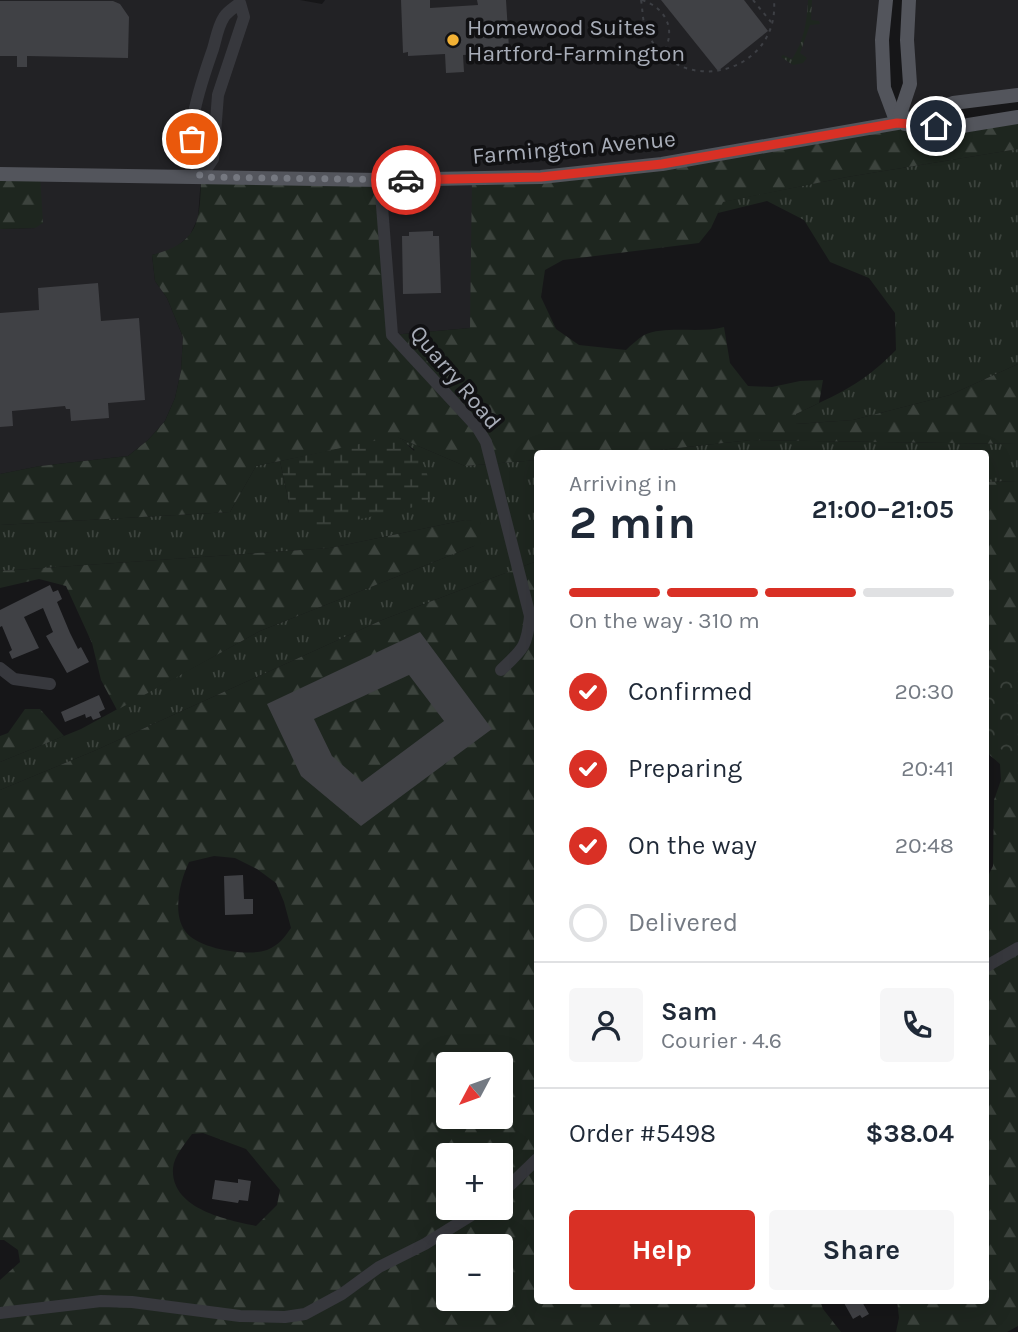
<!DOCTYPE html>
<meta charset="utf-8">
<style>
:root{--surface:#fff;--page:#f6f6f7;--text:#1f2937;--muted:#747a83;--line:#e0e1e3;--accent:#d93025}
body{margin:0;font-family:Karla,sans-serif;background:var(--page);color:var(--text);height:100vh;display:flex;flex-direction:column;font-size:26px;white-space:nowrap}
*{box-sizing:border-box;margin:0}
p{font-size:23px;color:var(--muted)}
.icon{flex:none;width:38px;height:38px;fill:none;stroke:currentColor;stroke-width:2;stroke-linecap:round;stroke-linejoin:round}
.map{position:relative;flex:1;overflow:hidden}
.details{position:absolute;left:534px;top:450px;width:455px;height:854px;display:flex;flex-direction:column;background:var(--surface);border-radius:7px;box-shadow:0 7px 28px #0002}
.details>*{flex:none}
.needle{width:46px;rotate:229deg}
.buttons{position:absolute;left:436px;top:1052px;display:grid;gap:14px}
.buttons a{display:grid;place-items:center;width:77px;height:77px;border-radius:7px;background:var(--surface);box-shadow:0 7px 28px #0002;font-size:35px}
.pin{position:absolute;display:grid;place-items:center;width:60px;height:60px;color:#fff;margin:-30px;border:4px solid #fff;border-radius:50%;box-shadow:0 2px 7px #0007}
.courier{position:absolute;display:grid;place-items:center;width:70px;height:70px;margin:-35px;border:5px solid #d93025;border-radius:50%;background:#fff;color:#222;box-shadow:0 2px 9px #0007}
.summary em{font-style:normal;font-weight:700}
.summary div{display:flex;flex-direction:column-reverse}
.summary{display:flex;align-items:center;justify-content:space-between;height:119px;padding:0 35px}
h1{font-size:46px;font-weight:700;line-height:52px}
.bar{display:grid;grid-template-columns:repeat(4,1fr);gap:10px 7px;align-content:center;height:84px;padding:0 35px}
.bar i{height:9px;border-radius:5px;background:var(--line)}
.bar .selected{background:var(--accent)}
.bar p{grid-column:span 4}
.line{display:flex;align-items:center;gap:18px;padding:0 35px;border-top:2px solid var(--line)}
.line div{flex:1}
.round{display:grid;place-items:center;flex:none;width:74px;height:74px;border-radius:7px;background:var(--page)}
ol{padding:0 35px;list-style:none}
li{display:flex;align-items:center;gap:21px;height:77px}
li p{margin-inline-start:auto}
li .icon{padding:7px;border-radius:50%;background:var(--accent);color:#fff;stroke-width:4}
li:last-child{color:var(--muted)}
li i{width:38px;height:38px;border:4px solid var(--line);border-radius:50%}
.button{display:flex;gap:14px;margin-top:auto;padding:14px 35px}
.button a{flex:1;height:80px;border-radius:7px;background:var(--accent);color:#fff;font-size:28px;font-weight:700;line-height:80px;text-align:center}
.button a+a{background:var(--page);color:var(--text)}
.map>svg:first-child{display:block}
.built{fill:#222225}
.grass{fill:url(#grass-tufts)}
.forest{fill:url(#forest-firs);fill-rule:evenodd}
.wetland{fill:url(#wetland-marsh)}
.park{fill:url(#park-crowns)}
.building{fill:#404145;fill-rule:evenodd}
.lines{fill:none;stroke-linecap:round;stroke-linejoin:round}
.path{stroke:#3d3f44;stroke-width:2;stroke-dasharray:3.5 5;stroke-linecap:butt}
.minor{stroke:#37383d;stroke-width:12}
.major{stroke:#53555c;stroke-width:14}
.done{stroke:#757880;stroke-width:7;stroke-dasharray:0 12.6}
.route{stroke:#d93025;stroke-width:9}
.poi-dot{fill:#f2b134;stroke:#111113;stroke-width:2.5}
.labels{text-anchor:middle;stroke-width:7;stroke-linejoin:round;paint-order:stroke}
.poi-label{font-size:23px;fill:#a8adb8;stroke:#111113;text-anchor:start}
.street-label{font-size:23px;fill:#a8adb8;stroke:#111113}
</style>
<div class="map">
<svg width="1018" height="1332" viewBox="0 0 1018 1332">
<defs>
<pattern id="grass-tufts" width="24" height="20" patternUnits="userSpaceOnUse" patternTransform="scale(1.75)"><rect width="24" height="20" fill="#1e261f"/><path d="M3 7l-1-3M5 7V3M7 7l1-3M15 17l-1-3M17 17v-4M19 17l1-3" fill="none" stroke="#3c433d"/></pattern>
<pattern id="forest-firs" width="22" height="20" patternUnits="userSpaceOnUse" patternTransform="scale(1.75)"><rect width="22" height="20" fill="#1e261f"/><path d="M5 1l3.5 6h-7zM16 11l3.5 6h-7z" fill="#3c433d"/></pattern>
<pattern id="wetland-marsh" width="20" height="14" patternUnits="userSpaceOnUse" patternTransform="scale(1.75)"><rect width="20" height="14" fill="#1e261f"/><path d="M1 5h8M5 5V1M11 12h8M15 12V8" fill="none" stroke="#3c433d"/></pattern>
<pattern id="park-crowns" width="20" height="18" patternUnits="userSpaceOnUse" patternTransform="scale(1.75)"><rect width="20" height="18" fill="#1e261f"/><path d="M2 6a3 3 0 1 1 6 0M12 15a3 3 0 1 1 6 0" fill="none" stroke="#3c433d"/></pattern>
</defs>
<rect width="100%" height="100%" fill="#161618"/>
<polygon class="built" points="0,0 300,0 322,4 325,0 886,0 882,40 897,122 910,84 909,0 1018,0 1018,95 897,123 662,164 470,328 392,335 201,177 198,218 190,235 173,250 152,255 155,281 167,298 183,337 181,371 175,398 165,421 148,440 128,456 40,466 0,474 0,229 35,228 0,174"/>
<g class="grass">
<path d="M808,0h4l-1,20 8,1 1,3 -10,1 -10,28 7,5 -4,5 -10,2 -12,-8 2,-2 9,4c12,-18 15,-38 16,-59z"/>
<path d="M1018,149v215l-68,31 -97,25 -58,4 1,-10c42,-20 67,-30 100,-64l-1,-37 -26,-35 -39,-16 -26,-42 -37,-19 -49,12 4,-11 125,-25z"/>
<polygon points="397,437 465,466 537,460 537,561 382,620 94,751 0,790 0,762 81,729 260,631 474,546 481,522 465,520 330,548 0,571 0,525 230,512 256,466 280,461 289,503 415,450"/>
<polygon points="751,440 1018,444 1018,481 985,482 985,453 632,453"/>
</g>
<g class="forest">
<path d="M1018,117v32l-171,28 -124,25 -12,26 -12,15 -136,17 -18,10 -4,27 15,32 23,16 47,5c5,-5 12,-11 18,-15 22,-10 56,-1 80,-8l6,36 18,23 24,1 28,-6 23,-1 -4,23 -23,11v10l57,-4 97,-25 68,-31v80l-267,-4 -119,13h-95v7l-72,6 -68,-29 -141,29 -26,46 -230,13v-51l40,-8 88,-10 20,-16 17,-19 10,-23 6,-27 2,-34 -16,-39 -12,-17 -3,-26c48,-12 48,-35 49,-78l179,3 12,155 78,-7 2,-149 69,-2 356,-54z"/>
<polygon points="0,174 40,174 43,223 35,228 0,229"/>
<polygon points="1018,481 1018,1326 1007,1332 896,1332 899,1318 897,1300 985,1300 985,882 993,866 994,800 1001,780 1000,764 985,751 985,482"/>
<polygon points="465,520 481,521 480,537 474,546 260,631 117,710 101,680 92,643 66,586 39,579 0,588 0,571 330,548"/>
<path d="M537,561v257l-2,11 2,4v467h283l3,9 18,23h-841v-52l20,-18 -2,-12 -14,-10h-4v-450l94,-39 288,-131zM214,856l21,2 22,11 19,14 8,19 7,26c-7,10 -12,17 -24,22 -19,7 -70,-1 -82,-19 -13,-18 -5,-50 4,-69zM448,1064h52v52h-52zM203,1133l43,16 34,41 -3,15 -21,21c-29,-6 -86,-17 -83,-58 1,-12 12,-24 19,-34zM448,1155h52v53h-52zM448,1246h52v52h-52z"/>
<polygon points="25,709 40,709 64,736 0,762 0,736 8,733"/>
</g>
<path class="wetland" d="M397,436c25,20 31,30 34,61l-8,8 -103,23 -23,-6 -8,-19 -9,-42z"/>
<polygon class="park" points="1018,656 1018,765 985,734 985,662 1009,661"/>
<g class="building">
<polygon points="401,0 430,0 430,8 478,5 477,0 506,0 509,48 503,48 503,53 463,55 464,72 446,73 445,54 408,56 408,52 403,53"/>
<polygon points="661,0 744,0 768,31 718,71"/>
<polygon points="0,1 113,1 120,4 129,17 128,58 27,56 27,67 17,67 17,56 0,56"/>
<polygon points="433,231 433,236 439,236 441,293 403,294 402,236 409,236 409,232"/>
<polygon points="98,283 101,321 139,318 145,400 108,403 109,418 71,421 70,409 66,409 65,406 12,411 13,426 0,427 0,313 39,310 38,288"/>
<polygon points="50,585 53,592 58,590 62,599 57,602 70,633 78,649 81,647 89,662 67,673 46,636 53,632 43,608 24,617 39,648 12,659 9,652 12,650 2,626 0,627 0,610"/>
<path d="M420,632l72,97 -131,97 -60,-50 -34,-72zM409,675l35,46 -82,61 -30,-26 -18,-37z"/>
<polygon points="99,695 105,709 99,712 101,717 93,720 91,716 86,718 85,714 65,722 61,712"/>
<polygon points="243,875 244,899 253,899 253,914 225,915 224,876"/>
<polygon points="238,1179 251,1181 248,1201 239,1200 238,1203 212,1199 215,1180 238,1183"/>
<polygon points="848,1300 861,1300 869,1314 862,1318 860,1315 853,1319 844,1303"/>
</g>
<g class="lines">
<g class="path">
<path d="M641,0c2,11 1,21 6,32 31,68 133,42 127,-32"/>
<path d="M642,0c24,8 35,30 21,53"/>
<polyline points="753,0 771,22"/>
</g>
<g class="minor">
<path d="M240,3l4,14 -26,78 -5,64 -12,18c-23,-33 0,-93 12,-128 3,-10 5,-23 11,-32 3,-5 11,-10 16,-14z"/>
<path d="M380,180l12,155 85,92 9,15 44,174c-3,31 -7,33 -29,54"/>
<polyline points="0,668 14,679 50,684"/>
<polyline points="985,967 1018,948"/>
<polyline points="500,1195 537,1159"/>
<polyline points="0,1313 101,1301 132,1302 240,1316 285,1317 305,1314 342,1294 379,1267 425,1244 483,1208"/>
</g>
<g class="major">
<polyline points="886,0 882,40 884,88 897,123"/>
<polyline points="897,123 910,84 907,40 909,0"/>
<polyline points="905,124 956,127 1018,117"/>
<polyline points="0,174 380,180 541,177 662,164 897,123 953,103 1018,95"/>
</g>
</g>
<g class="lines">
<path class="done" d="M192,139c-1,15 0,25 9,38l205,3"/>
<polyline class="route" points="406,180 541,177 662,164 897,123 936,126"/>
</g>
<circle class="poi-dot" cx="453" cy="40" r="7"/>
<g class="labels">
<g class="poi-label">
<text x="467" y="35">Homewood Suites<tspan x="467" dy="26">Hartford-Farmington</tspan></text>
</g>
<g class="street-label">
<text transform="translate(574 147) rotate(-5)" y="8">Farmington Avenue</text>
<text transform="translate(456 377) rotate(50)" y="8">Quarry Road</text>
</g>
</g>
</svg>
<div class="buttons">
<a><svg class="needle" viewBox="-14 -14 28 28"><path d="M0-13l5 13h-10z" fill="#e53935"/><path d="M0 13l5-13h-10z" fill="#747a83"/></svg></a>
<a>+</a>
<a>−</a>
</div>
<div class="pin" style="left:192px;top:139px;background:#ea580c"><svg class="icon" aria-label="bag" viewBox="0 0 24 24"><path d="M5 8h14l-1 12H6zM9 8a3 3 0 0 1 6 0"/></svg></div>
<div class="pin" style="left:936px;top:126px;background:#1f2937"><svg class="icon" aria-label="home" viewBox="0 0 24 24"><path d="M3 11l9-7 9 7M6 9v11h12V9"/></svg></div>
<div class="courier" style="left:406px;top:180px"><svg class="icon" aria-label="car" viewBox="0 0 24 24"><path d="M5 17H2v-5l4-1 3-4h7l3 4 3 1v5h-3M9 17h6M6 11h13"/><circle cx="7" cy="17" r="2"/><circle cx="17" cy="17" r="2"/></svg></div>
<section class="details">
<div class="summary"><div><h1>2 min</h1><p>Arriving in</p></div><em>21:00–21:05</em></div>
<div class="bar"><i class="selected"></i><i class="selected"></i><i class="selected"></i><i></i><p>On the way · 310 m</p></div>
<ol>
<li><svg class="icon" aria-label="check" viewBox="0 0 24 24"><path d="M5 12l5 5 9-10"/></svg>Confirmed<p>20:30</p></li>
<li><svg class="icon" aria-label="check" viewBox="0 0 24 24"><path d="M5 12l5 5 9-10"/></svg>Preparing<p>20:41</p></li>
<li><svg class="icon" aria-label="check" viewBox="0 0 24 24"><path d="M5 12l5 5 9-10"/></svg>On the way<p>20:48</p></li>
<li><i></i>Delivered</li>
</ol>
<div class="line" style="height:126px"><a class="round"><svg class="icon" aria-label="person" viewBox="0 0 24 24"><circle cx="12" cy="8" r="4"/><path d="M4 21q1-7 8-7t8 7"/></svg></a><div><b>Sam</b><p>Courier · 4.6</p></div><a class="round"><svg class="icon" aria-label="phone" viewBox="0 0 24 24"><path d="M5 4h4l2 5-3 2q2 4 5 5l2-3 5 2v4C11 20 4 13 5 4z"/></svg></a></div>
<div class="line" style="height:91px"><div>Order #5498</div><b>$38.04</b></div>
<div class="button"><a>Help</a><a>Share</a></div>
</section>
</div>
